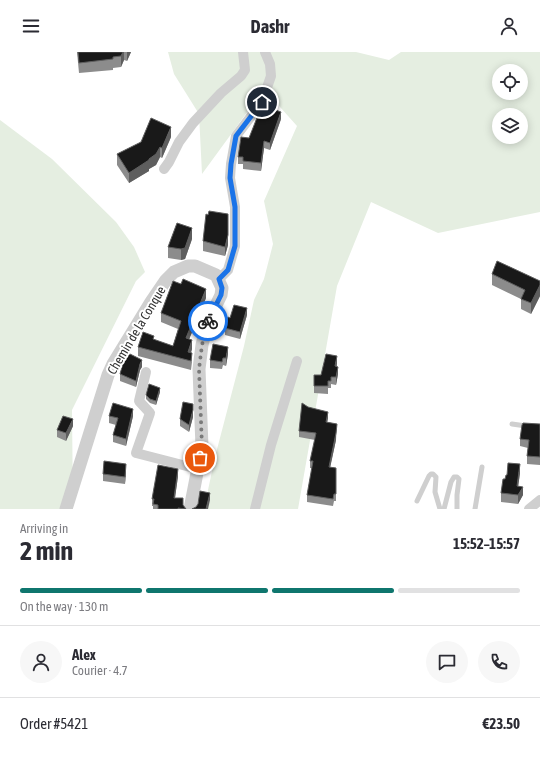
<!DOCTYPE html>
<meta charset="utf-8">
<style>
:root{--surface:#fff;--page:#f7f7f7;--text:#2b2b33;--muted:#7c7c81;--line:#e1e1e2;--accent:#0f766e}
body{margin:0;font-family:"Asap Condensed",sans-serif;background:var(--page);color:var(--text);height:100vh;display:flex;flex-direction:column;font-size:15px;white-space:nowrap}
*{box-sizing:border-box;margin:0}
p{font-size:13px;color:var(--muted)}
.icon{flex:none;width:22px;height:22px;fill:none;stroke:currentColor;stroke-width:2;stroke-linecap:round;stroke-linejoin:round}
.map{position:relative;height:457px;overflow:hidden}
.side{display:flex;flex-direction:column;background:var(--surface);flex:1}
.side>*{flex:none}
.controls{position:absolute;left:492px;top:12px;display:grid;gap:8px}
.controls a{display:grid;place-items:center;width:36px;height:36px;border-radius:50%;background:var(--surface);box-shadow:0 2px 10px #0003;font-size:20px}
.pin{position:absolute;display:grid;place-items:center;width:34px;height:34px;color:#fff;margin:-17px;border:2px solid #fff;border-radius:50%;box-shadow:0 1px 4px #0007}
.courier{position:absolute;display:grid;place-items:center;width:40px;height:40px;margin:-20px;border:3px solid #1a73e8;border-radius:50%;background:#fff;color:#222;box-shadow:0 1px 5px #0007}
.summary em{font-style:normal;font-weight:700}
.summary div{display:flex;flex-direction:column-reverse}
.summary{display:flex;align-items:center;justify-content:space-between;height:68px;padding:0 20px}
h1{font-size:26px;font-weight:700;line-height:30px}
.bar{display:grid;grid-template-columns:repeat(4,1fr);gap:6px 4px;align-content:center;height:48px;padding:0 20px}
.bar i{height:5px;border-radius:3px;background:var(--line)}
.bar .selected{background:var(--accent)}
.bar p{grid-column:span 4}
.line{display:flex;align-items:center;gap:10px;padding:0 20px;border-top:1px solid var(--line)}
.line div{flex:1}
.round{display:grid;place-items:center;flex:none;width:42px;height:42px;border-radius:21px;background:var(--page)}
header{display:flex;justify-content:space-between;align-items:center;height:52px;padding:0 20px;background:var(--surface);font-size:18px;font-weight:700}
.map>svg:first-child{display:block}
.green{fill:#e5eee1;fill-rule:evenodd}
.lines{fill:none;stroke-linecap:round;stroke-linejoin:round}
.service{stroke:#cfcfcf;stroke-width:5}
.minor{stroke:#cfcfcf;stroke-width:10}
.tertiary{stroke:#cfcfcf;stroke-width:13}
.wall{fill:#8c8c8c}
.shaded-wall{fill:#5e5e5e}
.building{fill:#191919;stroke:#5e5e5e}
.done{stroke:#7a7a7a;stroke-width:4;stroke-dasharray:0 7.2}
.route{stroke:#1a73e8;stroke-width:5}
.labels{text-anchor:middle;stroke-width:4;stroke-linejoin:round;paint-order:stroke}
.street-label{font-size:13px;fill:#323232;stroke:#fff}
</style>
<header><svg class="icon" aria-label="menu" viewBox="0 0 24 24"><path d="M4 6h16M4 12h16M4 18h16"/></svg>Dashr<svg class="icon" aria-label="person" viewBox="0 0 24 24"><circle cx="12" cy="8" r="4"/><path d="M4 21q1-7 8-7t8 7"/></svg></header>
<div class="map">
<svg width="540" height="457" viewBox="0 0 540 457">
<rect width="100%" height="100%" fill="#fff"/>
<g class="green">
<path d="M168,0h188l33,8 12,-8h139v160l-102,21 -67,-31 -34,84 -39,223h-94l11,-52 29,-111 10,-46 10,-21 9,-35 -9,-43 33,-75 -33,-37 -62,85 -3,-60 -25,-40zM499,19h22v22h-22zM499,63h22v22h-22z"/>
<polygon points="0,68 52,107 116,170 134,195 145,220 136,229 72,358 73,457 0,457"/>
</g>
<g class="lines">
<g class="service">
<polyline points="512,372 540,376"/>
<polyline points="417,449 429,424 431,422 433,422 436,425 435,440 440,457"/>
<polyline points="444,457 451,430 454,425 457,425 459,427 457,443 457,457"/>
<polyline points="475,457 482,415"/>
</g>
<g class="minor">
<polyline points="164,117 169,110 179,90 193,71 221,41 241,24 245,18 243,0"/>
<polyline points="219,227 228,218 235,194 235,155 230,126 231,112 236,84 262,50 271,24 270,12 265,0"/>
<polyline points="146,320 139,349 150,361 136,401 198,417"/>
<polyline points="255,457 271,393 297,309"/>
<polyline points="529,457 540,448"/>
</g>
<polyline class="tertiary" points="66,457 108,323 113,312 151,250 166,228 174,220 188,214 195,214 216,223 222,236 221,243 207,272 202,293 199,317 202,395 190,457"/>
</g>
<g class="wall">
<polygon points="77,0 131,0 127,9 124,8 121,15 113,16 113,18 79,21"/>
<polygon points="281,67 270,98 264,96 261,119 243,117 243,112 238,112 238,105 249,86"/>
<polygon points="171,85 162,106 160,105 156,113 149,117 149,119 129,131 117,113 117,102"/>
<polygon points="192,187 185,207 181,208 168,206 168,195"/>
<polygon points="203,189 228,193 225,204 203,199"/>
<polygon points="492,222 540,229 540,244 531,262 521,257 521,247 492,233"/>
<polygon points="206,246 189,287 192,297 191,301 192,310 191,318 138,304 138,295 154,288 173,294 178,277 161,270 161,261"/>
<polygon points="247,263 240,287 225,283 225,276 230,266"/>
<polygon points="228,302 226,314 223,313 222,317 210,316 210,308"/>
<polygon points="337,312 337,314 338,322 336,333 331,332 331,336 328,336 328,342 314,341 314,334"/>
<polygon points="142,315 140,318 136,335 120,329 120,322"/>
<polygon points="160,340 156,353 150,351 146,347 146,343"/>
<polygon points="308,355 328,366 327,370 337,372 336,388 330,415 336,416 336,449 334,449 333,454 307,450 307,443 312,416 310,416 310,409 315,388 299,385 299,379"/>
<polygon points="109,364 133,364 126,394 113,390 113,383 116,373 109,371"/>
<polygon points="193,365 189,380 180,374 180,367"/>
<polygon points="540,372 540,413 527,412 527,404 528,396 520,394 520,387"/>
<polygon points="73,374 66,389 57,385 57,378"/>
<polygon points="126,419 125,432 103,429 103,422"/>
<polygon points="520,421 518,434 523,443 518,452 501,450 501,441 507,423"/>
<polygon points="178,424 175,446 186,457 153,457 153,454 152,454 152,447"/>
</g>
<g class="shaded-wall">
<polygon points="123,0 124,0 124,8 121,15 121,4"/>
<polygon points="127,0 131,0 127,9"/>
<polygon points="281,60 281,67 270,98 270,91"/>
<polygon points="171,75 171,85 162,106 162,96"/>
<polygon points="264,89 264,96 261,119 261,111"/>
<polygon points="160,95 160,105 156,113 149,117 149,119 129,131 129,121"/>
<polygon points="192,176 192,187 185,207 181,208 181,197"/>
<polygon points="228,183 228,193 225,204 225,195"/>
<polygon points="540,233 540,244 531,262 531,251"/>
<polygon points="206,237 206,246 186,295 186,286"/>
<polygon points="247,256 247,263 240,287 240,280"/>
<polygon points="192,288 192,297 188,309 188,300"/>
<polygon points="228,295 228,302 226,314 226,306"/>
<polygon points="337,304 337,312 335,321 335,314"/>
<polygon points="142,308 142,315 140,318 136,335 136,329 140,312"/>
<polygon points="338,315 338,322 336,333 336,325"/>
<polygon points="160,336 160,340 156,353 156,349"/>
<polygon points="133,357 133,364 126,394 126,387"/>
<polygon points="193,358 193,365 189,380 189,373"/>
<polygon points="328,360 328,366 326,377 326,370"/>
<polygon points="73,367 73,374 66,389 66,381"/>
<polygon points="336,381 336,388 329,421 329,415"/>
<polygon points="126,412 126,419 125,432 125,425"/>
<polygon points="520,412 520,421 517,443 517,434"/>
<polygon points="178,417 178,424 174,453 174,446"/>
<polygon points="523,435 523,443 518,452 518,443"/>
<polygon points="210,441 210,448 208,457 206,457"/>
</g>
<g class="building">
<polygon points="78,0 123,0 121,4 113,5 113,7 79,11"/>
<polygon points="262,53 281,60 270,91 264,89 261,111 243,109 243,105 238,105 241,85 249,86"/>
<polygon points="151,66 171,75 162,96 160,95 156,102 149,107 149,108 129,121 117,102 141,90"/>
<polygon points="209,159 228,162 228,183 225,195 203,189 206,162 208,163"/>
<polygon points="177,171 192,176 185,196 181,197 168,195"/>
<polygon points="497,209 540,229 540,233 531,251 521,247 525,238 492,222"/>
<polygon points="183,227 206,237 186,286 192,288 188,300 192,301 191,309 138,295 143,280 154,284 153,287 173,294 181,269 161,261 173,229 181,232"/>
<polygon points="234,253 247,256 240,280 225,276 228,265 230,266"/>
<polygon points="213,292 228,295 226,306 223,306 222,310 210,308"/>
<polygon points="126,300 142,308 140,312 136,329 120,322"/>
<polygon points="326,302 337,304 335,314 338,315 336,325 331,325 331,329 328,329 328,334 314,334 314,323 321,323"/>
<polygon points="149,332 160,336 156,349 150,347 146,343"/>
<polygon points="183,350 193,352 193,358 189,373 180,367"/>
<polygon points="113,351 133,357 126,387 113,383 118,366 109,364"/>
<polygon points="302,351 308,355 328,360 326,370 337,372 336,381 329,415 336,416 336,442 334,442 333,447 307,443 313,409 310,409 316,381 299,379"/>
<polygon points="63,364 73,367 66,381 57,378"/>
<polygon points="523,371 540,372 540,405 527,404 529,388 520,387 522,373"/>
<polygon points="104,409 126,412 125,425 103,422"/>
<polygon points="508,411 520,412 517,434 523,435 518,443 501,441 503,427 505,427 506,423 507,423"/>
<polygon points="158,413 178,417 174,446 183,446 183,453 186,457 178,456 178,457 158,457 158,453 153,452 154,447 152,447"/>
<polygon points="200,439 210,441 206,457 192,457 196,455 198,452"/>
</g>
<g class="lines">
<polyline class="done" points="200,406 202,395 199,317 202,293 208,269"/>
<polyline class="route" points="208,269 221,243 222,236 219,227 228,218 235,194 235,155 230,126 231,112 236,84 262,50"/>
</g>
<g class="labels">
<g class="street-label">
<text transform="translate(136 278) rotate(-59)" y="5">Chemin de la Conque</text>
</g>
</g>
</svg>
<div class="controls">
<a><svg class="icon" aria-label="locate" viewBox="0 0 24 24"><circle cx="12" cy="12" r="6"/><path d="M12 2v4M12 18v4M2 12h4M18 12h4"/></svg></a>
<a><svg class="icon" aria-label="layers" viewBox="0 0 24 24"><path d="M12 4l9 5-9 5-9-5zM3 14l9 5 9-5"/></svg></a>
</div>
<div class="pin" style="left:200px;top:406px;background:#ea580c"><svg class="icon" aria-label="bag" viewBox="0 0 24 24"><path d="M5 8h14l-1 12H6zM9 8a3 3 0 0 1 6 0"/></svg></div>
<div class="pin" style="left:262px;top:50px;background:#1f2937"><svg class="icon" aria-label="home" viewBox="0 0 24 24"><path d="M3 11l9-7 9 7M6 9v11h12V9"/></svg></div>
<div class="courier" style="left:208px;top:269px"><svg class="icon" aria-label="bike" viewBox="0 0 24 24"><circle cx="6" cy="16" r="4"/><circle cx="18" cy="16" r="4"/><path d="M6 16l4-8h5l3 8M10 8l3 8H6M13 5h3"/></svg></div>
</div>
<section class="side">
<div class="summary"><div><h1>2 min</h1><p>Arriving in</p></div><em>15:52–15:57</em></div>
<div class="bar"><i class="selected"></i><i class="selected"></i><i class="selected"></i><i></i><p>On the way · 130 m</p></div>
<div class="line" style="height:72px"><a class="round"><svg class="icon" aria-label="person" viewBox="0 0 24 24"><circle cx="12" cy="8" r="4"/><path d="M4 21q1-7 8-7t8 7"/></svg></a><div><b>Alex</b><p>Courier · 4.7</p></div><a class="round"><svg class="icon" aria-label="chat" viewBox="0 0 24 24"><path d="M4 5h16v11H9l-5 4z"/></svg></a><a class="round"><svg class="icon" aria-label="phone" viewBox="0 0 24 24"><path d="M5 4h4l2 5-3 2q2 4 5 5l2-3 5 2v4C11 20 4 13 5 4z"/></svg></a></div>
<div class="line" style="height:52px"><div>Order #5421</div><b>€23.50</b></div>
</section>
